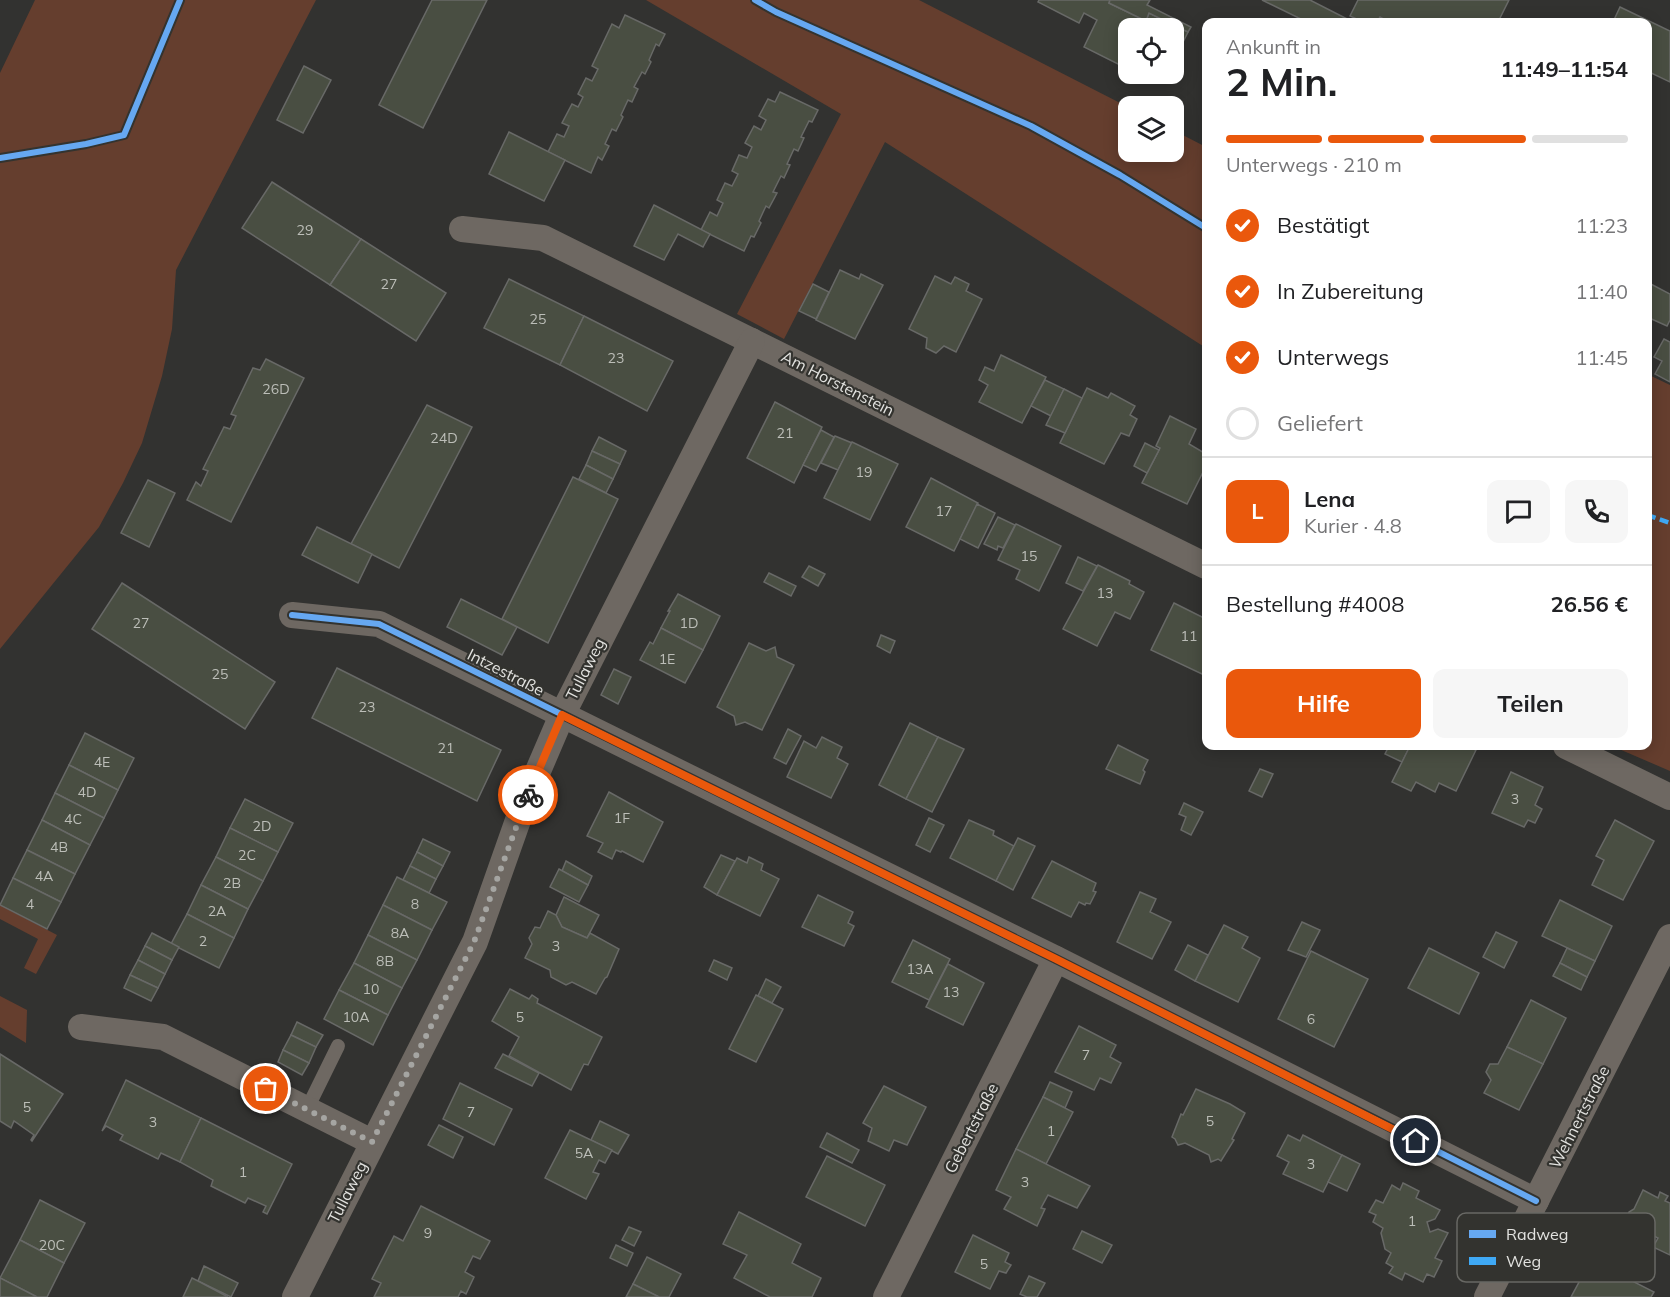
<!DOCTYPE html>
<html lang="de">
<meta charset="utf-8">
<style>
:root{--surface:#fff;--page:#f6f6f6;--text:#202124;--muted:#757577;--line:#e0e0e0;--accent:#ea580c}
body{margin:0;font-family:Mulish,sans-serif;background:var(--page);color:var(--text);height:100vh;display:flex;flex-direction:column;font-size:22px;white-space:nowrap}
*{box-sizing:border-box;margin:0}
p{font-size:20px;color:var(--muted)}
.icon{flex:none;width:33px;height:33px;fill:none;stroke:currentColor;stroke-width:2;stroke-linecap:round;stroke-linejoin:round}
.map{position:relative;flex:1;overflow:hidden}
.drawer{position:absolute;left:1202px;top:18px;width:450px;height:732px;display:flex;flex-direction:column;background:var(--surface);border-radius:12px;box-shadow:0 3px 15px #0003}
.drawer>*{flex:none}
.tools{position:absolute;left:1118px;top:18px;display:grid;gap:12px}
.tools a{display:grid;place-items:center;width:66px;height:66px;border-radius:12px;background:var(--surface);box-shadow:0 3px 15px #0003;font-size:30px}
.pin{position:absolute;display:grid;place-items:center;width:51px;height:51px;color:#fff;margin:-26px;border:3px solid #fff;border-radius:50%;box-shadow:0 2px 6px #0007}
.courier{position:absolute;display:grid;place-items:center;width:60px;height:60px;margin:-30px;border:4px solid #ea580c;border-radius:50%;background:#fff;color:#222;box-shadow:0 2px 8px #0007}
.overview em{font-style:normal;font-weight:700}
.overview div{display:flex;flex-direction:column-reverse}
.overview{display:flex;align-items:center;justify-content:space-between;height:102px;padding:0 24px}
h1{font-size:39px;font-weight:700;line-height:45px}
.bar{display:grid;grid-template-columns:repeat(4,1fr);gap:9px 6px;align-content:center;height:72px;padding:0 24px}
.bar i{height:8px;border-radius:4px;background:var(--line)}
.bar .on{background:var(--accent)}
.bar p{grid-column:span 4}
.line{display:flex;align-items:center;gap:15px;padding:0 24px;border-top:2px solid var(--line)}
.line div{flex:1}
.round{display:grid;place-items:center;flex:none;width:63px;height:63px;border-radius:12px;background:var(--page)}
ol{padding:0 24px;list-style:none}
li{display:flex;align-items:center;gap:18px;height:66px}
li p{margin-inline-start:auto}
li .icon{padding:6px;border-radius:50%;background:var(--accent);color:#fff;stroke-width:4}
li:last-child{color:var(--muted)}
li i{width:33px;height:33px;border:3px solid var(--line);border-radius:50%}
.cta{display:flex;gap:12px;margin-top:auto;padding:12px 24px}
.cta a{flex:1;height:69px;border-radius:12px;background:var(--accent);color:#fff;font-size:24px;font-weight:700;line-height:69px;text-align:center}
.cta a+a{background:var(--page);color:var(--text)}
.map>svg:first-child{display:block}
.green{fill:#653e2e}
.building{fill:#494e42;stroke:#686967;stroke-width:1.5}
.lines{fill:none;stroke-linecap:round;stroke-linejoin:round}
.service{stroke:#6e6862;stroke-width:14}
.minor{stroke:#6e6862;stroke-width:26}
.quiet{stroke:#3fa9f5;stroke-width:4.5;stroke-dasharray:9 4.5;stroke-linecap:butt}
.cycleway-casing{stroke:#33332f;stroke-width:10}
.cycleway{stroke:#66a8f1;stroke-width:6}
.done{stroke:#a5a5a2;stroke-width:6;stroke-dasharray:0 10.8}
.route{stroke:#ea580c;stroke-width:8}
.labels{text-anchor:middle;stroke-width:4.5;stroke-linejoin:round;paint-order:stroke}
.number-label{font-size:14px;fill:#bcbeb8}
.street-label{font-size:16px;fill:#e3e3e0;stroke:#33332f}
.key{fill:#33332f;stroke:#686864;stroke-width:1.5}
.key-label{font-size:16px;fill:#e3e3e0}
</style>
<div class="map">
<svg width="1670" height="1297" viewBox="0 0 1670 1297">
<rect width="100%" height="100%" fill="#323230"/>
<g class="green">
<polygon points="35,0 316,0 176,270 172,329 162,376 142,443 123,483 99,527 0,649 0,73"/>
<polygon points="646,0 919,0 1128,107 1128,152 1173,152 1173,130 1206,147 1206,348 885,142 784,339 737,314 841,114"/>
<polygon points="1647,374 1670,385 1670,771 1612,746 1647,746"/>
<polygon points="0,905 57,935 36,974 24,968 38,939 0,919"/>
<polygon points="0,996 27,1010 26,1043 0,1027"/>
</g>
<g class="building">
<polygon points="432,0 487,0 423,128 379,105"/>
<polygon points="1039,0 1110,0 1109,3 1146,21 1149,13 1188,32 1173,62 1173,28 1128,28 1128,59 1124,67 1084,47 1097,20 1084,13 1079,23 1038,2"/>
<polygon points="1110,0 1150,0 1147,5 1191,27 1188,32 1149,13 1146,21 1109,3"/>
<polygon points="1262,0 1310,0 1353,22 1307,22"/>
<polygon points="1358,0 1509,0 1498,22 1389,22 1380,17 1377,22 1363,22 1350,16"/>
<polygon points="1620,7 1670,31 1670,82 1647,71 1647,22 1613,22"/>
<polygon points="625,15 665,34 659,46 656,44 649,60 651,62 645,74 642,72 634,87 638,89 632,102 628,100 621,115 623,117 616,131 612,129 605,144 609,146 602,160 598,157 591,173 548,152 557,134 564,137 569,126 562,123 572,104 578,107 583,97 578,94 586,78 592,81 598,69 592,66 612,24 619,28"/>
<polygon points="304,66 331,80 303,133 277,120"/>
<polygon points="780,92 818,110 812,122 809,121 801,137 804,138 798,151 794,149 787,164 790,165 784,178 781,176 773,192 777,193 769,208 766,206 759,221 761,223 754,237 751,236 744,251 701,230 710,212 717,216 723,203 717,200 725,183 732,186 738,174 732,171 739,155 747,158 752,147 745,143 754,126 761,130 766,120 759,116 768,99 775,102"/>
<polygon points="509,132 565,160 544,201 489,174"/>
<polygon points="272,182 361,239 330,285 242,228"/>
<polygon points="654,205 710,234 703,247 678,234 664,260 634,246"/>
<polygon points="361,239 446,293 416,341 330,285"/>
<polygon points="840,270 859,279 861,274 883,285 855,339 816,320"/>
<polygon points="935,276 951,284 955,277 969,284 966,291 982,299 956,352 944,346 936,353 926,348 927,338 909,329"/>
<polygon points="509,279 584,316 560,365 484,328"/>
<polygon points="1647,282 1670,294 1670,320 1667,326 1647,317"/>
<polygon points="813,284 829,292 816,319 799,311"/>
<polygon points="584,316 673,361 647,411 560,365"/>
<polygon points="1664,339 1670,342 1670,382 1655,374 1662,361 1654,357"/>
<polygon points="1001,355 1046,377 1022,423 979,402 988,385 979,380 985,367 994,371"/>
<polygon points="266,359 304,378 231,522 187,500 196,482 201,486 208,471 203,469 224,427 230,429 236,416 231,414 253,368 260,370"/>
<polygon points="1045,380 1064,389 1051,416 1031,406"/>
<polygon points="1087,388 1108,398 1111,393 1135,406 1130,415 1137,419 1129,436 1121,433 1104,464 1060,443"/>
<polygon points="1064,389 1082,398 1065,433 1046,425"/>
<polygon points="775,402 822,427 794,483 747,458"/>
<polygon points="427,405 472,427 399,568 351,544"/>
<polygon points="1170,416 1196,429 1189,444 1206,454 1206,466 1187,504 1142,483 1160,448 1156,446"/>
<polygon points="821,430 834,437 816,471 803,465"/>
<polygon points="835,436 852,443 838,470 821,463"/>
<polygon points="599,437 626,451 620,464 592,451"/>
<polygon points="852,442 898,464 870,520 824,498"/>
<polygon points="1145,443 1159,450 1147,473 1134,466"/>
<polygon points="592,451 620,464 613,479 586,465"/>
<polygon points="586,465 613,479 606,493 579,479"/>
<polygon points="573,477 618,499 548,643 502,619"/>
<polygon points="931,478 978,503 954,551 906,527"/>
<polygon points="148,480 175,493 149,547 121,533"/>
<polygon points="977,504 995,513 978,548 960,539"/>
<polygon points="998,517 1015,525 1003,548 998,546 997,550 984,544"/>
<polygon points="1016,524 1061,546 1039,591 1016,579 1020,570 998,560"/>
<polygon points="317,527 372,554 358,583 302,555"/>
<polygon points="1078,557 1097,566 1083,591 1066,583"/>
<polygon points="1098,565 1130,581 1129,584 1144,592 1130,619 1115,612 1097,646 1063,629"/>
<polygon points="809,566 825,574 818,586 802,577"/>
<polygon points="769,573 796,586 791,596 764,582"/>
<polygon points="122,583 275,682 245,729 92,629"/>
<polygon points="678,594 720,616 703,650 661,628 670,611 668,611"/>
<polygon points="461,599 517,627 502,655 447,627"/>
<polygon points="1174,603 1206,619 1206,665 1202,674 1151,650"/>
<polygon points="661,628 703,650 685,683 640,660 650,642 653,644"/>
<polygon points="881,635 895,641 890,653 877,646"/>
<polygon points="749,643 766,651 775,647 777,657 794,665 762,730 745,722 736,725 734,716 717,707"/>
<polygon points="337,668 501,750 477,801 312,718"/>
<polygon points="614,669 631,677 618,704 601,695"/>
<polygon points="910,723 938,737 906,799 879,785"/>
<polygon points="788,729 801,736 786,764 774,758"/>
<polygon points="85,733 134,758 118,790 69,765"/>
<polygon points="822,737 842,747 837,758 848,764 831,798 787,777 804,741 816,748"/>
<polygon points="938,737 964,749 932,812 906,799"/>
<polygon points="1118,745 1148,760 1143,770 1145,772 1140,784 1106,769"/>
<polygon points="1389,746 1410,746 1402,762 1385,754"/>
<polygon points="1410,746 1466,746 1476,750 1456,791 1439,783 1435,792 1416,782 1411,791 1392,782"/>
<polygon points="69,765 118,790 104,818 55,793"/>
<polygon points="1260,769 1273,774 1262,797 1249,791"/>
<polygon points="1511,772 1543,787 1535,805 1542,809 1535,823 1528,820 1524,827 1492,813"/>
<polygon points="609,792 663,822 643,862 622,851 621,852 616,850 612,859 598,852 603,843 587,836"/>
<polygon points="55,793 104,818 90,845 42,820"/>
<polygon points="245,799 293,823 278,852 230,828"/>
<polygon points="1184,803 1203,812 1191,835 1181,830 1186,817 1179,814"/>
<polygon points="929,818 944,825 930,852 916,845"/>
<polygon points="42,820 90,845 75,874 27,850"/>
<polygon points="969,820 994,831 993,835 1014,846 996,881 950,858"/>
<polygon points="1615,820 1654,841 1623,900 1592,885 1604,860 1596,856"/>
<polygon points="230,828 278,852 263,881 216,857"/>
<polygon points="1018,838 1035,846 1013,890 996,881"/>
<polygon points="423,839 450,852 443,866 417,852"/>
<polygon points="27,850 75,874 61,902 13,878"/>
<polygon points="417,852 443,866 436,879 410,866"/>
<polygon points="721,855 735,861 717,895 704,887"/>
<polygon points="216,857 263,881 248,909 201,885"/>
<polygon points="749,857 763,864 761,870 779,879 760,916 717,895 737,858 747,863"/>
<polygon points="566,861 592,876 588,885 562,871"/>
<polygon points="1052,861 1096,883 1093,891 1096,892 1090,904 1086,903 1085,905 1079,902 1071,917 1032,898"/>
<polygon points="410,866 436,879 429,893 403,880"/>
<polygon points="559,869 588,885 579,902 550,887"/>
<polygon points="397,877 447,902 432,930 383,905"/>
<polygon points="13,878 61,902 47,929 0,905"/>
<polygon points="201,885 248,909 234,938 187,914"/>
<polygon points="1140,892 1156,899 1150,912 1171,922 1152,959 1117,942"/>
<polygon points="818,895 853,912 848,923 854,926 844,946 802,927"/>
<polygon points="564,897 599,915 587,938 562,927 556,915"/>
<polygon points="1560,900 1612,926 1595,961 1542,936"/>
<polygon points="383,905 432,930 417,960 368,935"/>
<polygon points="548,911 556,915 562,927 587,938 590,933 619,949 607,977 605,978 596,994 572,982 566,985 551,977 550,970 525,958 532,944 529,938 535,927 540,928"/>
<polygon points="187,914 234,938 219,968 171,944"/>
<polygon points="1302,922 1320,930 1306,957 1288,950"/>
<polygon points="1224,925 1248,937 1242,948 1260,958 1238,1002 1195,981"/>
<polygon points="1496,932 1517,942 1504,968 1483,957"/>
<polygon points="152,933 179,947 172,960 145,946"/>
<polygon points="368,935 417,960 402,988 354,963"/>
<polygon points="913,940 950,959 929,1000 892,982"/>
<polygon points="1188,945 1208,955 1195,981 1175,970"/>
<polygon points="145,946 172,960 165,974 138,960"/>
<polygon points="1429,948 1479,973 1459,1014 1408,988"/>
<polygon points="1567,948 1595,961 1587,977 1560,963"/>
<polygon points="1311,951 1368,979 1334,1047 1278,1019"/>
<polygon points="138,960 165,974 158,988 130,975"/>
<polygon points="714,960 732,968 727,980 709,971"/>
<polygon points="354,963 402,988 388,1015 339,990"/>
<polygon points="1560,963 1587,977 1581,990 1553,976"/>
<polygon points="948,964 984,983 963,1025 926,1007"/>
<polygon points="130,975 158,988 151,1001 124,988"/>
<polygon points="766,979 781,987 772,1003 758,996"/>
<polygon points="510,989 529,999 532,995 538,999 537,1003 602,1037 588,1065 584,1064 571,1090 509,1056 519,1037 492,1021"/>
<polygon points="339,990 388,1015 373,1045 324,1019"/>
<polygon points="756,995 783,1009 756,1062 729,1049"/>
<polygon points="1531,1000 1566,1018 1543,1064 1507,1047"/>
<polygon points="297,1022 323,1035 316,1047 291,1035"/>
<polygon points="1079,1026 1116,1045 1110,1057 1121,1063 1111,1083 1100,1078 1094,1090 1055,1072"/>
<polygon points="291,1035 316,1047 309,1063 283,1050"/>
<polygon points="1507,1047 1543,1064 1519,1110 1484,1093 1491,1080 1486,1072 1490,1064 1498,1064"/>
<polygon points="283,1050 309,1063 302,1075 278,1062"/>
<polygon points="0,1054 63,1094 32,1141 31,1140 34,1135 14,1121 11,1128 0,1121"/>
<polygon points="503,1054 539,1073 532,1086 495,1068"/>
<polygon points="126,1080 201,1118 180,1162 161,1153 158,1159 120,1140 123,1135 106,1126 102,1131"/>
<polygon points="1050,1082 1072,1092 1065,1108 1043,1097"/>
<polygon points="460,1083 512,1109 494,1145 443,1119"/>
<polygon points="884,1086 926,1107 907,1145 894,1140 889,1151 868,1141 872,1128 863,1123"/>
<polygon points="1196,1089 1230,1104 1245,1113 1232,1139 1234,1140 1221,1161 1218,1159 1211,1162 1209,1155 1185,1143 1178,1145 1175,1139 1172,1137 1181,1114 1183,1115"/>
<polygon points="1043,1097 1073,1112 1046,1164 1016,1149"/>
<polygon points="201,1118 292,1164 267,1214 263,1212 266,1206 248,1198 245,1203 211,1186 213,1180 180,1162"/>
<polygon points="600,1121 629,1135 618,1154 591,1140"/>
<polygon points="439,1125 463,1137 453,1158 428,1145"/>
<polygon points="570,1130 612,1150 605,1163 599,1160 593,1172 599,1174 586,1199 545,1178"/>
<polygon points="827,1133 859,1150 852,1163 820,1147"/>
<polygon points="1288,1135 1300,1141 1303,1135 1342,1155 1323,1192 1283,1174 1289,1162 1277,1156"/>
<polygon points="1016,1149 1090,1186 1077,1208 1048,1195 1041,1208 1045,1209 1037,1226 1004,1209 1011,1197 996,1190"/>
<polygon points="1342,1155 1360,1164 1347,1191 1328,1182"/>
<polygon points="827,1156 885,1185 865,1226 806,1197"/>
<polygon points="1403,1183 1419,1191 1416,1198 1440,1210 1435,1219 1427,1222 1430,1232 1438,1229 1448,1233 1435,1258 1442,1261 1434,1277 1427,1274 1423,1282 1405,1273 1402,1280 1389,1273 1393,1267 1386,1263 1391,1253 1385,1249 1381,1233 1383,1228 1373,1222 1376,1215 1369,1212 1376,1200 1383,1203 1392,1185 1400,1190"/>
<polygon points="1643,1190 1658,1198 1660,1192 1668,1196 1665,1201 1670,1203 1670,1255 1653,1247 1658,1238 1627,1222 1629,1212 1634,1209"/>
<polygon points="40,1200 85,1223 64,1263 20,1240"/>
<polygon points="421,1206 490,1241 480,1259 473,1256 465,1272 474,1277 466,1294 461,1291 458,1297 374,1297 381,1283 372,1279 394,1236 403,1241"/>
<polygon points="739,1212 801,1244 792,1263 821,1278 812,1297 770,1297 734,1278 747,1255 723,1244"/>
<polygon points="629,1227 641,1232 634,1246 622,1240"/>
<polygon points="1082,1231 1112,1245 1102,1263 1073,1249"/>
<polygon points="973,1235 1009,1253 1005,1262 1011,1265 1006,1273 999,1271 990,1289 955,1272"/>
<polygon points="20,1240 64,1263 47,1297 37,1297 0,1278"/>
<polygon points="616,1245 633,1253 627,1266 610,1258"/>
<polygon points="647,1257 681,1274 669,1297 659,1297 633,1284"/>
<polygon points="1591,1260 1654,1292 1651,1297 1571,1297"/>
<polygon points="204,1266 238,1283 231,1297 198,1281"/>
<polygon points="1029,1276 1045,1283 1037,1297 1027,1297 1020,1294"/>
<polygon points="0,1278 37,1297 0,1297"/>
<polygon points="192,1278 198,1281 228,1297 183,1297"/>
<polygon points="633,1284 659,1297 626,1297"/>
</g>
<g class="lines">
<polyline class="service" points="307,1109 338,1046"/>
<g class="minor">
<polyline points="462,229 543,238 1206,566"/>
<polyline points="292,615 379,624 1056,959 1536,1201"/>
<polyline points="1566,746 1670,797"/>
<polyline points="81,1027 163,1037 372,1142"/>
<polyline points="295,1297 475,942 523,806 562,715 752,341"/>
<polyline points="886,1297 1056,959"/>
<polyline points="1487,1297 1670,937"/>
</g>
<polyline class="quiet" points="1647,515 1670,523"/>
<g class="cycleway-casing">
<g id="cycleway">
<polyline points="755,0 776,12 1031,126 1120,175 1206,228"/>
<polyline points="0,158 86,144 124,135 180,0"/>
<polyline points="292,615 379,624 1056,959 1536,1201"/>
</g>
</g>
<use href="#cycleway" class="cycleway"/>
</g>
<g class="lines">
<polyline class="done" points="266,1089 372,1142 474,942 528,795"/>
<polyline class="route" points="528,795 562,715 1056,959 1416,1141"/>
</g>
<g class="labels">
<g class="number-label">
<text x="305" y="235">29</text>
<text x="389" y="289">27</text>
<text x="538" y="324">25</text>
<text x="616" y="363">23</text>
<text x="276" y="394">26D</text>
<text x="785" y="438">21</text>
<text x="444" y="443">24D</text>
<text x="864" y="477">19</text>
<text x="944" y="516">17</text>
<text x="1029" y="561">15</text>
<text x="1105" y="598">13</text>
<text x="141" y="628">27</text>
<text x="689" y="628">1D</text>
<text x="1189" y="641">11</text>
<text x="667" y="664">1E</text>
<text x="220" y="679">25</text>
<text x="367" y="712">23</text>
<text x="446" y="753">21</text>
<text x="102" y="767">4E</text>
<text x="87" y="797">4D</text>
<text x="1515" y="804">3</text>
<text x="622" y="823">1F</text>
<text x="73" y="824">4C</text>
<text x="262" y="831">2D</text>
<text x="59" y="852">4B</text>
<text x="247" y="860">2C</text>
<text x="44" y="881">4A</text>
<text x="232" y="888">2B</text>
<text x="30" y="909">4</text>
<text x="415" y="909">8</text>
<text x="217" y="916">2A</text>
<text x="400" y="938">8A</text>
<text x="203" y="946">2</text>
<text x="556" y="951">3</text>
<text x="385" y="966">8B</text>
<text x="920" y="974">13A</text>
<text x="371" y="994">10</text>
<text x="951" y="997">13</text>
<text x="356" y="1022">10A</text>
<text x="520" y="1022">5</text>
<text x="1311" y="1024">6</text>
<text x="1086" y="1060">7</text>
<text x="27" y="1112">5</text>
<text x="471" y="1117">7</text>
<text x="1210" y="1126">5</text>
<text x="153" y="1127">3</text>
<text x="1051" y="1136">1</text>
<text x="584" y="1158">5A</text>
<text x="1311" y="1169">3</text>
<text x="243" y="1177">1</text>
<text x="1025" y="1187">3</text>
<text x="1412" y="1226">1</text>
<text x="428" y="1238">9</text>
<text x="52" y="1250">20C</text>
<text x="984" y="1269">5</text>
</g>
<g class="street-label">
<text transform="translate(838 383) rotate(27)" y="6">Am Horstenstein</text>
<text transform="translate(585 669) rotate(-63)" y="6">Tullaweg</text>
<text transform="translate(506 672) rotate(27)" y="6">Intzestraße</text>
<text transform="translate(1579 1117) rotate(-63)" y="6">Wehnertstraße</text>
<text transform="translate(971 1128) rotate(-63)" y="6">Gebertstraße</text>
<text transform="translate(347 1192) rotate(-63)" y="6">Tullaweg</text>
</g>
</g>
<rect x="1457" y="1213" width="198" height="69" rx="9" class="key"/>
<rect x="1469" y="1230" width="27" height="8" fill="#66a8f1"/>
<rect x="1469" y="1257" width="27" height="8" fill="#3fa9f5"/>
<g class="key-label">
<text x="1506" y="1240">Radweg</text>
<text x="1506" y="1267">Weg</text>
</g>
</svg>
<div class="tools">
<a><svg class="icon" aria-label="locate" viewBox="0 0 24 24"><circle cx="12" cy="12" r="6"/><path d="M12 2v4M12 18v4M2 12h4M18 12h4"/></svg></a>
<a><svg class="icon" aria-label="layers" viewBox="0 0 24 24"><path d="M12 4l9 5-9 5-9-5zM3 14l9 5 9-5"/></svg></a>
</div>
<div class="pin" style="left:266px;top:1089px;background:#ea580c"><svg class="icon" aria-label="bag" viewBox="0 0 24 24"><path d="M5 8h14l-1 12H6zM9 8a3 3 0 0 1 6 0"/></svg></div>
<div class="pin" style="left:1416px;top:1141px;background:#1f2937"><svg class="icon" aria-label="home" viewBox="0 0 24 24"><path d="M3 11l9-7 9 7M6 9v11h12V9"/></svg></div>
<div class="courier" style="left:528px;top:795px"><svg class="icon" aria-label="bike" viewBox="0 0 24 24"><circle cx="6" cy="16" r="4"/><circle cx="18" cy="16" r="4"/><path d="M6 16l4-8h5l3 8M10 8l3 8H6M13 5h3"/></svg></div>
<section class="drawer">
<div class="overview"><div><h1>2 Min.</h1><p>Ankunft in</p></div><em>11:49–11:54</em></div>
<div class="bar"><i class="on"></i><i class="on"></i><i class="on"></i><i></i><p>Unterwegs · 210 m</p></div>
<ol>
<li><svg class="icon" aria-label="check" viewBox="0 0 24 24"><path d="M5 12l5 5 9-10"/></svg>Bestätigt<p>11:23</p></li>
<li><svg class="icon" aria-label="check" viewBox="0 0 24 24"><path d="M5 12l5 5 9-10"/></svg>In Zubereitung<p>11:40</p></li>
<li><svg class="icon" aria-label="check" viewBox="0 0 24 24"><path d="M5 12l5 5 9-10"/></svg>Unterwegs<p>11:45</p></li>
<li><i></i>Geliefert</li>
</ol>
<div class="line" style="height:108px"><b class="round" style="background:var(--accent);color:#fff">L</b><div><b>Lena</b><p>Kurier · 4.8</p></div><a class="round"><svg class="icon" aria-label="chat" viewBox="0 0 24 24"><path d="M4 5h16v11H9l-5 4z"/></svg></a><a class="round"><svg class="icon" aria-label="phone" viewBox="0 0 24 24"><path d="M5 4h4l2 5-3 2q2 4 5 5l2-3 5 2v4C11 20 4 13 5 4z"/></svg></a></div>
<div class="line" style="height:78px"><div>Bestellung #4008</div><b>26.56 €</b></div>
<div class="cta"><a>Hilfe</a><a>Teilen</a></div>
</section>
</div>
